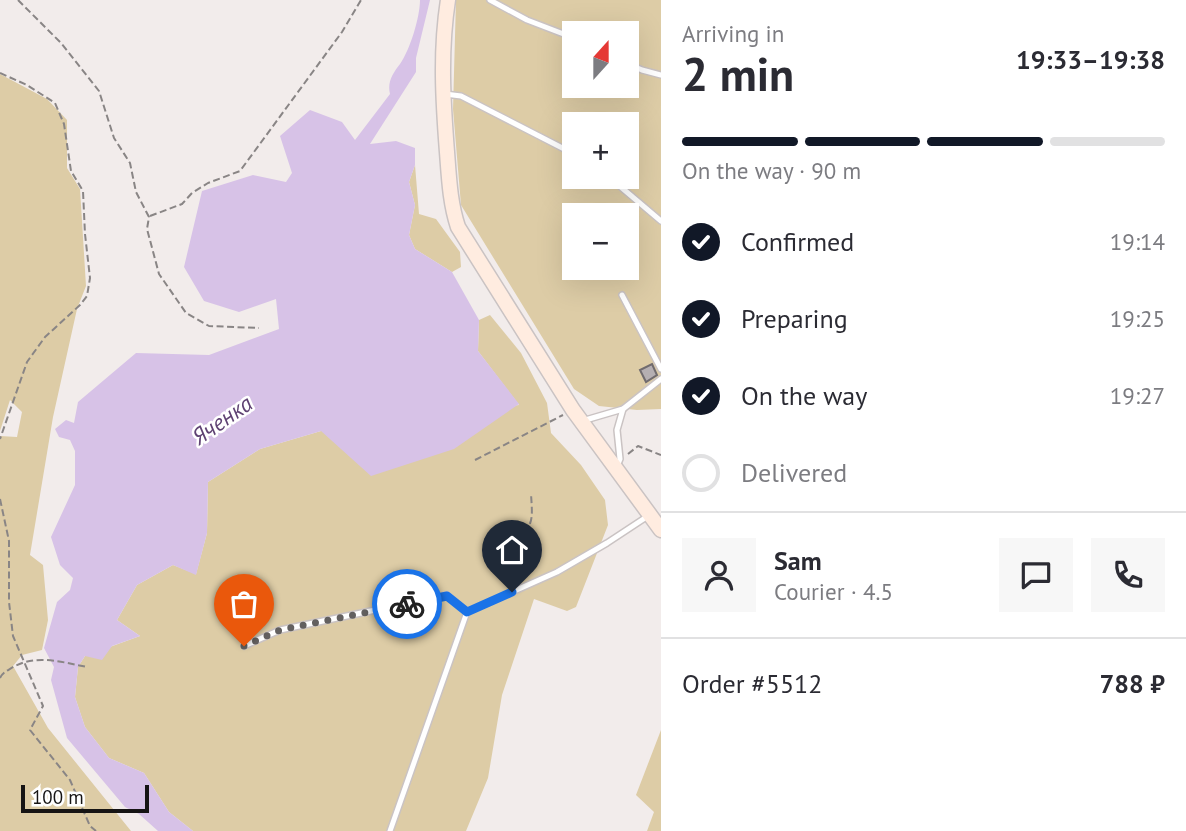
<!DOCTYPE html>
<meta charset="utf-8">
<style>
:root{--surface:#fff;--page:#f7f7f7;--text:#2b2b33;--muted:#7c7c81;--line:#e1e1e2;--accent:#111827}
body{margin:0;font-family:"PT Sans",sans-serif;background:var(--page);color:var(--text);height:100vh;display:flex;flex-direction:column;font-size:26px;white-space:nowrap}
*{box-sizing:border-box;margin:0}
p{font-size:23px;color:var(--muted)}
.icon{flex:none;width:38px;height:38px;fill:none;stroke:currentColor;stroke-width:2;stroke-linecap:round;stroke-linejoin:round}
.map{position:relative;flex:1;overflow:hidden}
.details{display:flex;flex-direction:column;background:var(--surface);width:525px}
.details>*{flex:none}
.needle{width:46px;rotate:21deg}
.controls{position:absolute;left:562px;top:21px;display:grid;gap:14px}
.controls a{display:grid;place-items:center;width:77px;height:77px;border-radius:0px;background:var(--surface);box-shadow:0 7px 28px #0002;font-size:35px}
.scale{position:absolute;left:21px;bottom:18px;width:128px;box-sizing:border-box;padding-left:7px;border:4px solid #161414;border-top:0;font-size:19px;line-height:24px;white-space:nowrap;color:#161414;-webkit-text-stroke:5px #fff;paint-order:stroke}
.pin{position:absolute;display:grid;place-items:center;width:60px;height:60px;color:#fff;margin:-72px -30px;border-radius:50% 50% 50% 0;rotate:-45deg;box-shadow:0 0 7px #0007}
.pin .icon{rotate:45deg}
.courier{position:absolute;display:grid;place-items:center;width:70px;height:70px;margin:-35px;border:5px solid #1a73e8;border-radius:50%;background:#fff;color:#222;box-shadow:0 2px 9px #0007}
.headline em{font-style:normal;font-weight:600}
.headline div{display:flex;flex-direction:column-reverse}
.headline{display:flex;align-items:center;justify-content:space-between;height:119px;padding:0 21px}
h1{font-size:46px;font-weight:600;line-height:52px}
.bar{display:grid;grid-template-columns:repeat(4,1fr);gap:10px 7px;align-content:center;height:84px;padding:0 21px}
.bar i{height:9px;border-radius:5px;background:var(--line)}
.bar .active{background:var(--accent)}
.bar p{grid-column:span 4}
.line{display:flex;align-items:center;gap:18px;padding:0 21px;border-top:2px solid var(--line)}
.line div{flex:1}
.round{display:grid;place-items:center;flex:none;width:74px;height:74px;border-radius:0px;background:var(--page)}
ol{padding:0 21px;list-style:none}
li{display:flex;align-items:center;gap:21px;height:77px}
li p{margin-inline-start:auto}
li .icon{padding:7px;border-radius:50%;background:var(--accent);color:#fff;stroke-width:4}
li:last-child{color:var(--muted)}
li i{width:38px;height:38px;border:4px solid var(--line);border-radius:50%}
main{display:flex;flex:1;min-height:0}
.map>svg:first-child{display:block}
.green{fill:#ddcca6;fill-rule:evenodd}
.water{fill:#d7c2e7}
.building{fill:#b5afb2;stroke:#706b6e;stroke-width:2}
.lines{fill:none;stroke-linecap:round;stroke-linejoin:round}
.lane-casing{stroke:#cac3c3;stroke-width:8}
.secondary-casing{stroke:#cac3c3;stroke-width:17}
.path{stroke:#898585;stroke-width:2;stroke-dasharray:7 3.5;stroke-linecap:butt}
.lane{stroke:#fff;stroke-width:5}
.secondary{stroke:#ffece0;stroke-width:14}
.done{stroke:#63605f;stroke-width:7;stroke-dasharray:0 12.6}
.route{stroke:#1a73e8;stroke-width:9}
.labels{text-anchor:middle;stroke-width:5;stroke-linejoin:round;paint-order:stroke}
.water-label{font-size:23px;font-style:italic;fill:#5f4273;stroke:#fff}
</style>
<main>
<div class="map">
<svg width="661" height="831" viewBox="0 0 661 831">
<rect width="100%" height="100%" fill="#f2eceb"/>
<g class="green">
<path d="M456,0h205v409l-24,1 -38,-4 -25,-17 -113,-184 -8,-96zM574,33h52v53h-52zM574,124h52v53h-52zM574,215h52v53h-52z"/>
<polygon points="0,74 47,99 67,120 67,168 80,189 86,286 77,309 53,417 30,555 43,565 48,620 42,650 22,655 13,666 48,728 131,831 0,831 0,436 17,437 22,412 10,400 0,431"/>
<polygon points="415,165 419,214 436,219 460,252 461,267 452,272 415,249 409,235 415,205 409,182"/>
<polygon points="490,315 521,353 547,403 551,433 581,465 605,500 608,525 576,607 567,611 534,599 502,695 488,778 466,831 193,831 169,812 144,773 109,758 85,727 75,697 78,667 85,656 140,636 117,620 137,585 173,565 196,574 207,533 208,482 260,449 321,431 519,405 478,351 479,320"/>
<polygon points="661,730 661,831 647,831 654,812 636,795"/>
</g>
<path class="water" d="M420,0h10l-14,58v14l-46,72 26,-3 19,7v17l-6,17 6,23 -6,30 6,14 37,23 27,48 -1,31 41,53 -65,45 -83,27 -50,-45 -61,18 -52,33 -1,51 -11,42 -23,-10 -36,20 -20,35 23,16 -28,10 -10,14 -17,-4 -7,11 -3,30 10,30 24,31 35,15 25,39 24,19h-35l-19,-17 -14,-7 -58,-69 -16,-58 3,-13 -10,-19 13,-46 13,-12 3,-12 -13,-13 -9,-28 24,-52v-34l-5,-11 -11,-3 -4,-8 11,-9 8,3 4,-21 58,-49 73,2 70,-26 -3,-30 -37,13 -35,-11 -20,-34 18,-76 51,-16 33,7 6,-9 -12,-37 30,-26 32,12 13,18 35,-46c-3,-12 3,-21 10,-30 10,-14 20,-47 20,-64z"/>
<polygon class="building" points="652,364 657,375 646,382 640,370"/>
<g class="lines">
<g class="lane-casing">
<g id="lane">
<polyline points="490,0 527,20 574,38"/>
<polyline points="626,63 642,70 661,75"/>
<polyline points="445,94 461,96 574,154"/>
<polyline points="609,177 661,221"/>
<polyline points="622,295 661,369"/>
<polyline points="582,421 623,409 661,379"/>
<polyline points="617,466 620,459 617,430 623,409"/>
<polyline points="244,646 280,630 447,595 467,612 557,572 607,543 648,516"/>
<polyline points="390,831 467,612"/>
</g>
</g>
<g class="secondary-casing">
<path id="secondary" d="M448,0c-8,51 -5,101 -1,152 2,26 3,51 11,75l115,183 88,120"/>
</g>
<g class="path">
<polyline points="18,0 61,43 99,91 114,138 130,163 136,192 149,217 147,229 159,274 186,313 209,326 259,328"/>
<polyline points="0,73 27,85 55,103 64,124 71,171 83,191 85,234 90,278 87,296 80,305 45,337 27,362 0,439"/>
<polyline points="150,216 182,204 192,193 208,183 240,171 342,32 361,0"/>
<polyline points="628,454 638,446 661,455"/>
<polyline points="475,460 563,415"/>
<polyline points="0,499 9,541 9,602 13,636 43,706 30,730 70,780 90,826 96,831"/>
<polyline points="494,542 505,542 530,552"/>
<path d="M505,542c29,-13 28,-18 26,-48"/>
<path d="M0,678c3,-6 7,-7 13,-11 24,-13 48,-5 74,0"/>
</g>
<use href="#lane" class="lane"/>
<use href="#secondary" class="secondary"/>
</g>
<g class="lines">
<polyline class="done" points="244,646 280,630 407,604"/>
<polyline class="route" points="407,604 447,596 467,612 512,592"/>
</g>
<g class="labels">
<g class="water-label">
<text transform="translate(222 420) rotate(-35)" y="8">Яченка</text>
</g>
</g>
</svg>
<div class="controls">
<a><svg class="needle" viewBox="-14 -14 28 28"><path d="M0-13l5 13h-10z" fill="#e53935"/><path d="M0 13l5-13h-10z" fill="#7c7c81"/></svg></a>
<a>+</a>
<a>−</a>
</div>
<div class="scale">100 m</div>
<div class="pin" style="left:244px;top:646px;background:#ea580c"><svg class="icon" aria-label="bag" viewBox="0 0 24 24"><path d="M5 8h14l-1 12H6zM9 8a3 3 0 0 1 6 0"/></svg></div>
<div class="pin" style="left:512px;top:592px;background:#1f2937"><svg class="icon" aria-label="home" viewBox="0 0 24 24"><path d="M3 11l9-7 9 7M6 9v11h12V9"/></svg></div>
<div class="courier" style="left:407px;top:604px"><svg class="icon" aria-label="bike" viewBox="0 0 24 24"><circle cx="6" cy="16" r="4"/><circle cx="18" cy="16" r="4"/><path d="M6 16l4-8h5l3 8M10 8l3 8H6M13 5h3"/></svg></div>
</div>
<section class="details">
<div class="headline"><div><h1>2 min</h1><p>Arriving in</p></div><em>19:33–19:38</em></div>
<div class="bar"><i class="active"></i><i class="active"></i><i class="active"></i><i></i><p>On the way · 90 m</p></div>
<ol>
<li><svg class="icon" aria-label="check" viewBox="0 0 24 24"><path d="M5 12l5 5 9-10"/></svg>Confirmed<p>19:14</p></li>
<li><svg class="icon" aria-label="check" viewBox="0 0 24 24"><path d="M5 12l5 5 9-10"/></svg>Preparing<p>19:25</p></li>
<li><svg class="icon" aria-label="check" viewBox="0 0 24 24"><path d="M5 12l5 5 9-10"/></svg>On the way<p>19:27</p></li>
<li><i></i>Delivered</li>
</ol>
<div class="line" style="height:126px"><a class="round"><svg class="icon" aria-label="person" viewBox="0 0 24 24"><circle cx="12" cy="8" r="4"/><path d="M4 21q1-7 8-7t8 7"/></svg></a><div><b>Sam</b><p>Courier · 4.5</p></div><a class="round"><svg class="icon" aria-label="chat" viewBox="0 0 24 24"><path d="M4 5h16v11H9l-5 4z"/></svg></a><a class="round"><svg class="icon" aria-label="phone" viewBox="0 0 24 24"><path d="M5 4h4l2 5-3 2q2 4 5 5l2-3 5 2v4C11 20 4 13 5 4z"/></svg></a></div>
<div class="line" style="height:91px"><div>Order #5512</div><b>788 ₽</b></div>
</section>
</main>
